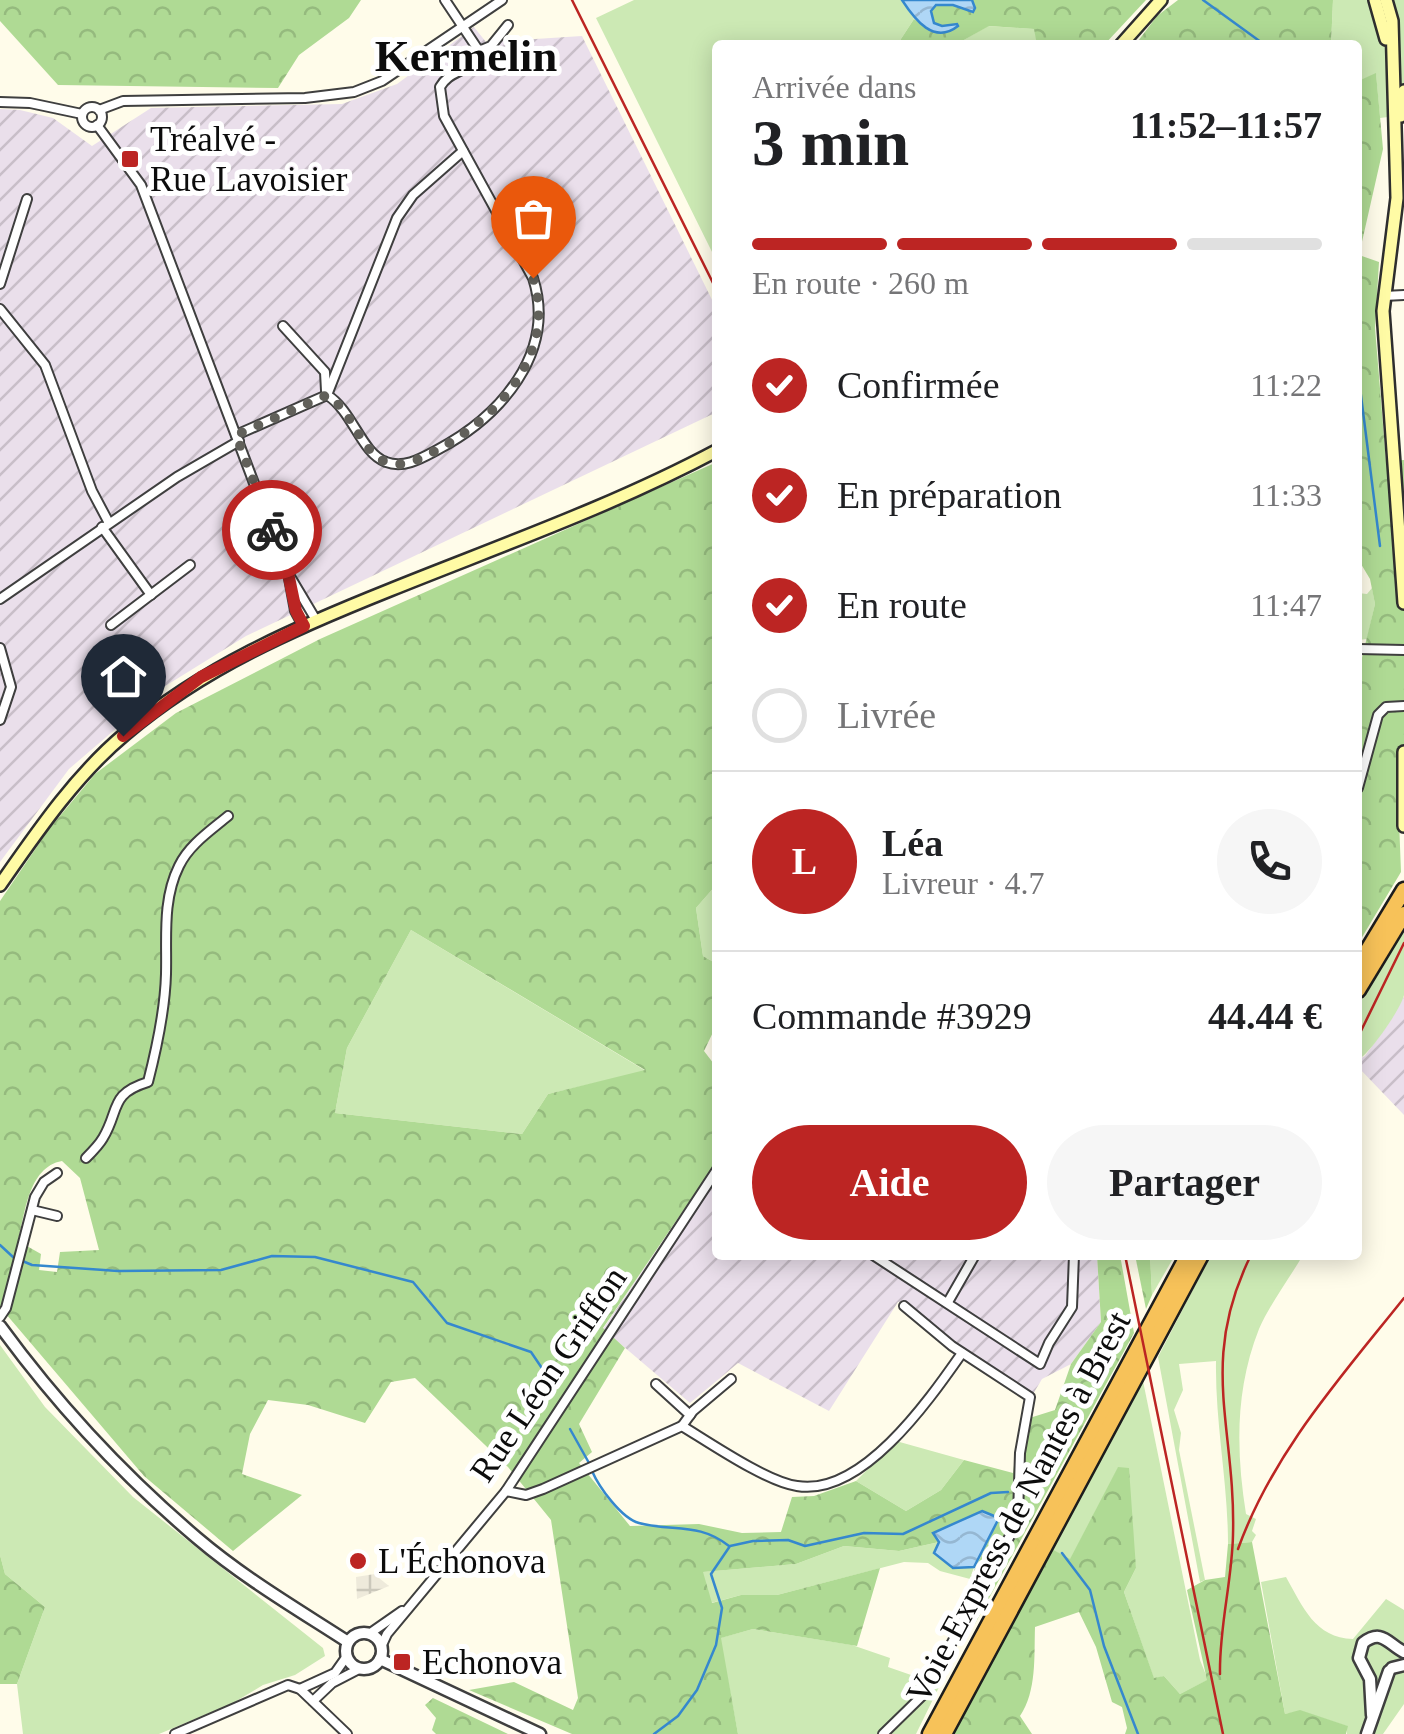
<!DOCTYPE html>
<html lang="fr">
<meta charset="utf-8">
<style>
:root{--surface:#fff;--page:#f6f6f6;--text:#202124;--muted:#757577;--line:#e0e0e0;--accent:#bc2523}
body{margin:0;font-family:"Times New Roman",serif;background:var(--page);color:var(--text);height:100vh;display:flex;flex-direction:column;font-size:38px;white-space:nowrap}
*{box-sizing:border-box;margin:0}
p{font-size:32px;color:var(--muted)}
.icon{flex:none;width:55px;height:55px;fill:none;stroke:currentColor;stroke-width:2;stroke-linecap:round;stroke-linejoin:round}
.map{position:relative;flex:1;overflow:hidden}
.drawer{position:absolute;left:712px;top:40px;width:650px;height:1220px;display:flex;flex-direction:column;background:var(--surface);border-radius:10px;box-shadow:0 5px 25px #0003}
.drawer>*{flex:none}
.pin{position:absolute;display:grid;place-items:center;width:85px;height:85px;color:#fff;margin:-102px -42px;border-radius:50% 50% 50% 0;rotate:-45deg;box-shadow:0 0 10px #0007}
.pin .icon{rotate:45deg}
.courier{position:absolute;display:grid;place-items:center;width:100px;height:100px;margin:-50px;border:8px solid #bc2523;border-radius:50%;background:#fff;color:#222;box-shadow:0 2px 12px #0007}
.head em{font-style:normal;font-weight:700}
.head div{display:flex;flex-direction:column-reverse}
.head{display:flex;align-items:center;justify-content:space-between;height:170px;padding:0 40px}
h1{font-size:65px;font-weight:700;line-height:75px}
.bar{display:grid;grid-template-columns:repeat(4,1fr);gap:15px 10px;align-content:center;height:120px;padding:0 40px}
.bar i{height:12px;border-radius:8px;background:var(--line)}
.bar .active{background:var(--accent)}
.bar p{grid-column:span 4}
.line{display:flex;align-items:center;gap:25px;padding:0 40px;border-top:2px solid var(--line)}
.line div{flex:1}
.round{display:grid;place-items:center;flex:none;width:105px;height:105px;border-radius:52px;background:var(--page)}
ol{padding:0 40px;list-style:none}
li{display:flex;align-items:center;gap:30px;height:110px}
li p{margin-inline-start:auto}
li .icon{padding:10px;border-radius:50%;background:var(--accent);color:#fff;stroke-width:4}
li:last-child{color:var(--muted)}
li i{width:55px;height:55px;border:5px solid var(--line);border-radius:50%}
.button{display:flex;gap:20px;margin-top:auto;padding:20px 40px}
.button a{flex:1;height:115px;border-radius:60px;background:var(--accent);color:#fff;font-size:40px;font-weight:700;line-height:115px;text-align:center}
.button a+a{background:var(--page);color:var(--text)}
.map>svg:first-child{display:block}
.industrial{fill:url(#industrial-furrows)}
.grass{fill:#cce9b4}
.forest{fill:url(#forest-crowns);fill-rule:evenodd}
.plaza{fill:url(#plaza-grid)}
.water{fill:url(#water-waves);stroke:#3588ce;stroke-width:2.5}
.lines{fill:none;stroke-linecap:round;stroke-linejoin:round}
.stream{stroke:#3588ce;stroke-width:2.5}
.minor-casing{stroke:#3f3f3f;stroke-width:12}
.tertiary-casing{stroke:#3f3f3f;stroke-width:15}
.secondary-casing{stroke:#2e2e2e;stroke-width:16}
.trunk-casing{stroke:#1d1d1d;stroke-width:19}
.minor{stroke:#fff;stroke-width:8}
.tertiary{stroke:#fff;stroke-width:10}
.secondary{stroke:#fffba5;stroke-width:11}
.trunk{stroke:#f7c259;stroke-width:14}
.rail{stroke:#bc2523;stroke-width:2.5}
.done{stroke:#61605a;stroke-width:10;stroke-dasharray:0 18}
.route{stroke:#bc2523;stroke-width:12}
.poi-dot{fill:#bc2523;stroke:#fff;stroke-width:4}
.labels{text-anchor:middle;stroke-width:10;stroke-linejoin:round;paint-order:stroke}
.poi-label{font-size:35px;fill:#0c0c0c;stroke:#fff;text-anchor:start}
.street-label{font-size:35px;fill:#0c0c0c;stroke:#fff}
.district-label{font-size:45px;font-weight:bold;fill:#0c0c0c;stroke:#fff}
</style>
<div class="map">
<svg width="1404" height="1734" viewBox="0 0 1404 1734">
<defs>
<pattern id="industrial-furrows" width="10" height="10" patternUnits="userSpaceOnUse" patternTransform="scale(2.5)"><rect width="10" height="10" fill="#eadfeb"/><path d="M-1 1l2-2M0 10L10 0M9 11l2-2" fill="none" stroke="#c8bec8"/></pattern>
<pattern id="forest-crowns" width="20" height="18" patternUnits="userSpaceOnUse" patternTransform="scale(2.5)"><rect width="20" height="18" fill="#afda94"/><path d="M2 6a3 3 0 1 1 6 0M12 15a3 3 0 1 1 6 0" fill="none" stroke="#95ba7e"/></pattern>
<pattern id="plaza-grid" width="8" height="8" patternUnits="userSpaceOnUse" patternTransform="scale(2.5)"><rect width="8" height="8" fill="#eeeadb"/><path d="M0 4h8M4 0v8" fill="none" stroke="#cbc8bb"/></pattern>
<pattern id="water-waves" width="16" height="10" patternUnits="userSpaceOnUse" patternTransform="scale(2.5)"><rect width="16" height="10" fill="#afd7f6"/><path d="M0 5q4-4 8 0t8 0" fill="none" stroke="#95b7d2"/></pattern>
</defs>
<rect width="100%" height="100%" fill="#fffcea"/>
<g class="industrial">
<polygon points="474,27 486,42 582,36 717,310 717,412 246,636 154,693 130,665 99,688 126,720 69,769 0,862 0,109 20,110 53,118 92,146 151,108 342,104 397,84"/>
<polygon points="1404,997 1404,1115 1358,1067 1358,1060 1365,1056 1378,1038"/>
<polygon points="717,1161 718,1255 1097,1255 1101,1322 1071,1364 1042,1379 1033,1394 958,1347 904,1301 898,1302 829,1411 738,1363 690,1403 603,1329"/>
</g>
<g class="grass">
<polygon points="634,0 902,0 914,19 897,45 718,45 717,262 596,18"/>
<polygon points="1333,0 1404,0 1404,115 1380,118 1376,74 1358,81 1358,45 1331,45"/>
<polygon points="988,26 1035,29 1037,45 955,45"/>
<polygon points="1372,588 1375,604 1367,639 1358,640 1358,593 1367,594"/>
<polygon points="717,884 717,964 703,956 696,908"/>
<path d="M1404,929c0,21 0,46 0,66 -3,14 -34,58 -46,65v-54z"/>
<polygon points="411,930 646,1071 548,1094 522,1134 335,1113 347,1048"/>
<polygon points="1150,1255 1175,1255 1152,1295"/>
<path d="M1211,1255h92c-14,24 -33,49 -44,74 -24,61 -23,122 -13,185l10,5 -4,12 4,4 -4,7 -24,2c0,-62 -13,-121 -12,-183l-37,3 4,26 -9,20 7,23 -2,17 26,130 -5,2 -42,-225z"/>
<polygon points="0,1345 45,1407 133,1497 323,1648 325,1656 295,1675 263,1685 233,1703 159,1734 23,1734 17,1684 45,1607 5,1574 0,1555"/>
<polygon points="1143,1381 1200,1660 1208,1680 1180,1694 1164,1676 1154,1679 1124,1592 1136,1568 1118,1468 1070,1560 1050,1548"/>
<polygon points="896,1441 964,1460 941,1490 906,1511 856,1481"/>
<polygon points="939,1542 952,1568 974,1567 970,1579 940,1571 928,1563 904,1562 777,1595 741,1595 711,1603 702,1572 796,1564 844,1546 899,1551"/>
<path d="M1286,1577c17,30 29,61 67,62l33,-40 18,11v94l-21,30h-36v-8l-46,-15 -16,3 -24,-132z"/>
<polygon points="753,1629 852,1645 890,1658 888,1667 940,1685 916,1734 738,1734 720,1638"/>
</g>
<g class="forest">
<polygon points="0,0 361,0 349,18 299,55 278,88 58,85 0,21"/>
<polygon points="972,0 1146,0 1104,45 1037,45 1034,29 989,26 955,45 897,45 914,19 931,31 957,24 942,26 934,23 931,11 936,5 975,5"/>
<polygon points="1178,0 1333,0 1331,45 1135,45 1157,16"/>
<polygon points="1376,73 1383,149 1359,255 1379,262 1375,328 1386,461 1404,460 1404,770 1397,769 1401,872 1358,944 1358,674 1375,604 1370,579 1358,559 1358,81"/>
<path d="M717,462v422l-21,24 7,48 14,8v60l-13,27 13,17v93l-114,167 22,20 -46,76 13,28 -13,11 51,63 69,-2 43,9 39,-1 11,-35 22,-1 42,-15 50,30 35,-21 23,-30 49,13 7,-52 35,-11 16,-46 30,-42 -4,-67h23l14,78 -159,291 2,-38 -7,-7 29,-60 -17,-8 -48,23 5,8 -40,9 -55,-5 -48,18 -93,8 9,31 29,-8h36l103,-27 -23,78 -104,-17 -32,9 17,96h-166l-103,-44 45,-8 59,28 5,-12 -27,-178 -43,-53 -93,-89 -24,4 -26,41 -57,-18 -40,-5 -18,34 -8,40 60,21 -69,56 -89,-75 -144,-169v-406l49,-72 46,-55 81,-61 144,-74zM411,930l234,140 -97,24 -26,40 -187,-21 12,-65zM62,1161l18,17 19,72 -39,2 -3,20 -18,-2 2,-16 -23,-13c7,-26 10,-74 44,-80z"/>
<polygon points="1135,1255 1150,1255 1152,1295 1146,1309"/>
<path d="M1118,1467l11,1 7,100 -12,24 30,86 10,-2 16,18 27,-14 -20,-90 18,-10 20,-3 3,-33 24,-2 33,172 15,-4 48,16 -2,8h-221l2,-6 -5,-21 -10,-5 -16,-55 -17,-35 -44,15c-1,29 2,64 -15,89l12,18h-81l99,-186 20,11z"/>
<polygon points="0,1555 5,1574 45,1607 17,1684 0,1684"/>
<polygon points="433,1698 508,1734 436,1734 432,1730 436,1718 425,1705"/>
</g>
<polygon class="plaza" points="381,1573 379,1578 389,1586 357,1599 356,1577"/>
<g class="water">
<path d="M902,0h70l3,8 -2,4 -20,-7h-17l-5,6 3,12 8,3 15,-2 1,2c-24,19 -43,-6 -56,-26z"/>
<polygon points="982,1511 999,1518 974,1567 953,1568 934,1553 939,1542 933,1533"/>
</g>
<g class="lines">
<g class="stream">
<polyline points="1203,0 1265,45"/>
<polyline points="1358,372 1380,546"/>
<polyline points="0,1245 13,1257 32,1265 118,1271 221,1270 272,1256 315,1257 413,1282 447,1323 531,1352 552,1383"/>
<polyline points="570,1429 589,1463"/>
<path d="M592,1471c7,16 29,47 47,52 34,9 60,-1 90,23"/>
<polyline points="1062,1553 1090,1590 1104,1646 1138,1734"/>
<polyline points="654,1734 678,1716 697,1690 716,1645 722,1608 711,1574 730,1546 753,1541 788,1540 805,1546 864,1533 903,1534 991,1493 1008,1492"/>
</g>
<g class="minor-casing">
<g id="minor">
<polyline points="479,51 491,46 508,25"/>
<polyline points="0,102 30,103 82,114"/>
<circle cx="92" cy="117" r="10"/>
<polyline points="99,110 123,101 305,98 354,92 382,81 502,0"/>
<polyline points="97,125 141,185 288,573"/>
<polyline points="0,284 27,199"/>
<polyline points="1384,296 1404,295"/>
<polyline points="0,309 45,365 92,491 109,523"/>
<polyline points="283,326 325,372 326,391"/>
<polyline points="327,395 397,218 413,195 463,151"/>
<path d="M236,435l91,-40c26,16 34,58 59,67 18,7 36,-4 51,-12 63,-33 120,-97 96,-172l-89,-162 -4,-29c11,-19 29,-12 39,-36l-34,-51"/>
<polyline points="102,527 151,595"/>
<polyline points="0,599 177,477 239,441"/>
<polyline points="111,625 190,565"/>
<polyline points="303,626 295,611 288,573 316,620"/>
<polyline points="0,648 11,687 0,720"/>
<polyline points="1358,649 1404,650"/>
<polyline points="1358,788 1378,715 1386,707 1404,706"/>
<path d="M86,1158c6,-6 13,-13 17,-20 17,-28 6,-44 45,-56 9,-35 17,-71 18,-108 1,-35 -4,-74 13,-108 10,-21 31,-35 49,-50"/>
<polyline points="32,1210 57,1216"/>
<polyline points="873,1255 1040,1364 1049,1343 1072,1307 1074,1255"/>
<polyline points="948,1302 975,1255"/>
<polyline points="0,1317 6,1308 35,1197 44,1182 57,1173"/>
<polyline points="656,1384 690,1415"/>
<polyline points="682,1426 693,1411 731,1379"/>
<path d="M506,1491l20,4 17,-6 139,-63c28,17 85,56 115,60 65,11 132,-86 165,-133"/>
<polyline points="369,1634 402,1611"/>
<polyline points="381,1647 387,1634 506,1491 718,1168"/>
<polyline points="300,1689 335,1673 347,1656"/>
<polyline points="313,1701 332,1683 359,1669"/>
<polyline points="175,1734 288,1685 300,1689 347,1734"/>
<polyline points="883,1734 924,1694 1012,1532 1018,1515 1020,1453 1030,1397 952,1346 904,1306"/>
</g>
</g>
<g class="tertiary-casing">
<g id="tertiary">
<path d="M0,1326c57,78 124,150 197,212 47,40 100,71 151,104"/>
<circle cx="364" cy="1651" r="18"/>
<polyline points="380,1659 540,1734"/>
<polyline points="1392,1668 1404,1665"/>
<path d="M1372,1715l-2,-36 -11,-21 4,-15c19,-15 25,1 41,9"/>
<polyline points="1367,1734 1389,1671"/>
</g>
</g>
<g class="secondary-casing">
<g id="secondary">
<polyline points="1375,0 1386,39"/>
<polyline points="1386,0 1392,21 1397,198 1383,311 1404,603"/>
<polyline points="1121,45 1161,0"/>
<polyline points="1401,116 1404,91"/>
<polyline points="1404,752 1404,826"/>
<path d="M0,885c37,-53 75,-109 125,-151 79,-67 170,-106 265,-144 109,-44 223,-84 328,-140"/>
</g>
</g>
<g class="trunk-casing">
<g id="trunk">
<polyline points="1358,966 1404,890"/>
<polyline points="1358,990 1404,914"/>
<polyline points="930,1734 1188,1255"/>
<polyline points="944,1734 1201,1255"/>
</g>
</g>
<use href="#minor" class="minor"/>
<use href="#tertiary" class="tertiary"/>
<use href="#secondary" class="secondary"/>
<use href="#trunk" class="trunk"/>
<g class="rail">
<polyline points="572,0 718,293"/>
<polyline points="1358,1037 1404,943"/>
<polyline points="1125,1255 1223,1734"/>
<path d="M1238,1549c35,-97 103,-172 166,-251"/>
<path d="M1220,1674c-1,-47 12,-92 13,-139 3,-108 -35,-173 18,-280"/>
</g>
</g>
<g class="lines">
<path class="done" d="M272,530l-36,-95 91,-40c26,16 34,58 59,67 18,7 35,-4 51,-12 62,-33 120,-97 96,-172"/>
<polyline class="route" points="123,736 201,677 304,626 296,611 288,573 272,530"/>
</g>
<g class="poi-dot">
<rect x="120" y="149" width="20" height="20" rx="5"/>
<circle cx="358" cy="1561" r="10"/>
<rect x="392" y="1652" width="20" height="20" rx="5"/>
</g>
<g class="labels">
<g class="poi-label">
<text x="150" y="151">Tréalvé -<tspan x="150" dy="40">Rue Lavoisier</tspan></text>
<text x="378" y="1573">L'Échonova</text>
<text x="422" y="1674">Echonova</text>
</g>
<g class="street-label">
<text transform="translate(548 1374) rotate(-56)" y="12">Rue Léon Griffon</text>
<text transform="translate(1018 1507) rotate(-62)" y="12">Voie Express de Nantes à Brest</text>
</g>
<g class="district-label">
<text x="466" y="71">Kermelin</text>
</g>
</g>
</svg>
<div class="pin" style="left:533px;top:278px;background:#ea580c"><svg class="icon" aria-label="bag" viewBox="0 0 24 24"><path d="M5 8h14l-1 12H6zM9 8a3 3 0 0 1 6 0"/></svg></div>
<div class="pin" style="left:123px;top:736px;background:#1f2937"><svg class="icon" aria-label="home" viewBox="0 0 24 24"><path d="M3 11l9-7 9 7M6 9v11h12V9"/></svg></div>
<div class="courier" style="left:272px;top:530px"><svg class="icon" aria-label="bike" viewBox="0 0 24 24"><circle cx="6" cy="16" r="4"/><circle cx="18" cy="16" r="4"/><path d="M6 16l4-8h5l3 8M10 8l3 8H6M13 5h3"/></svg></div>
<section class="drawer">
<div class="head"><div><h1>3 min</h1><p>Arrivée dans</p></div><em>11:52–11:57</em></div>
<div class="bar"><i class="active"></i><i class="active"></i><i class="active"></i><i></i><p>En route · 260 m</p></div>
<ol>
<li><svg class="icon" aria-label="check" viewBox="0 0 24 24"><path d="M5 12l5 5 9-10"/></svg>Confirmée<p>11:22</p></li>
<li><svg class="icon" aria-label="check" viewBox="0 0 24 24"><path d="M5 12l5 5 9-10"/></svg>En préparation<p>11:33</p></li>
<li><svg class="icon" aria-label="check" viewBox="0 0 24 24"><path d="M5 12l5 5 9-10"/></svg>En route<p>11:47</p></li>
<li><i></i>Livrée</li>
</ol>
<div class="line" style="height:180px"><b class="round" style="background:var(--accent);color:#fff">L</b><div><b>Léa</b><p>Livreur · 4.7</p></div><a class="round"><svg class="icon" aria-label="phone" viewBox="0 0 24 24"><path d="M5 4h4l2 5-3 2q2 4 5 5l2-3 5 2v4C11 20 4 13 5 4z"/></svg></a></div>
<div class="line" style="height:130px"><div>Commande #3929</div><b>44.44 €</b></div>
<div class="button"><a>Aide</a><a>Partager</a></div>
</section>
</div>
